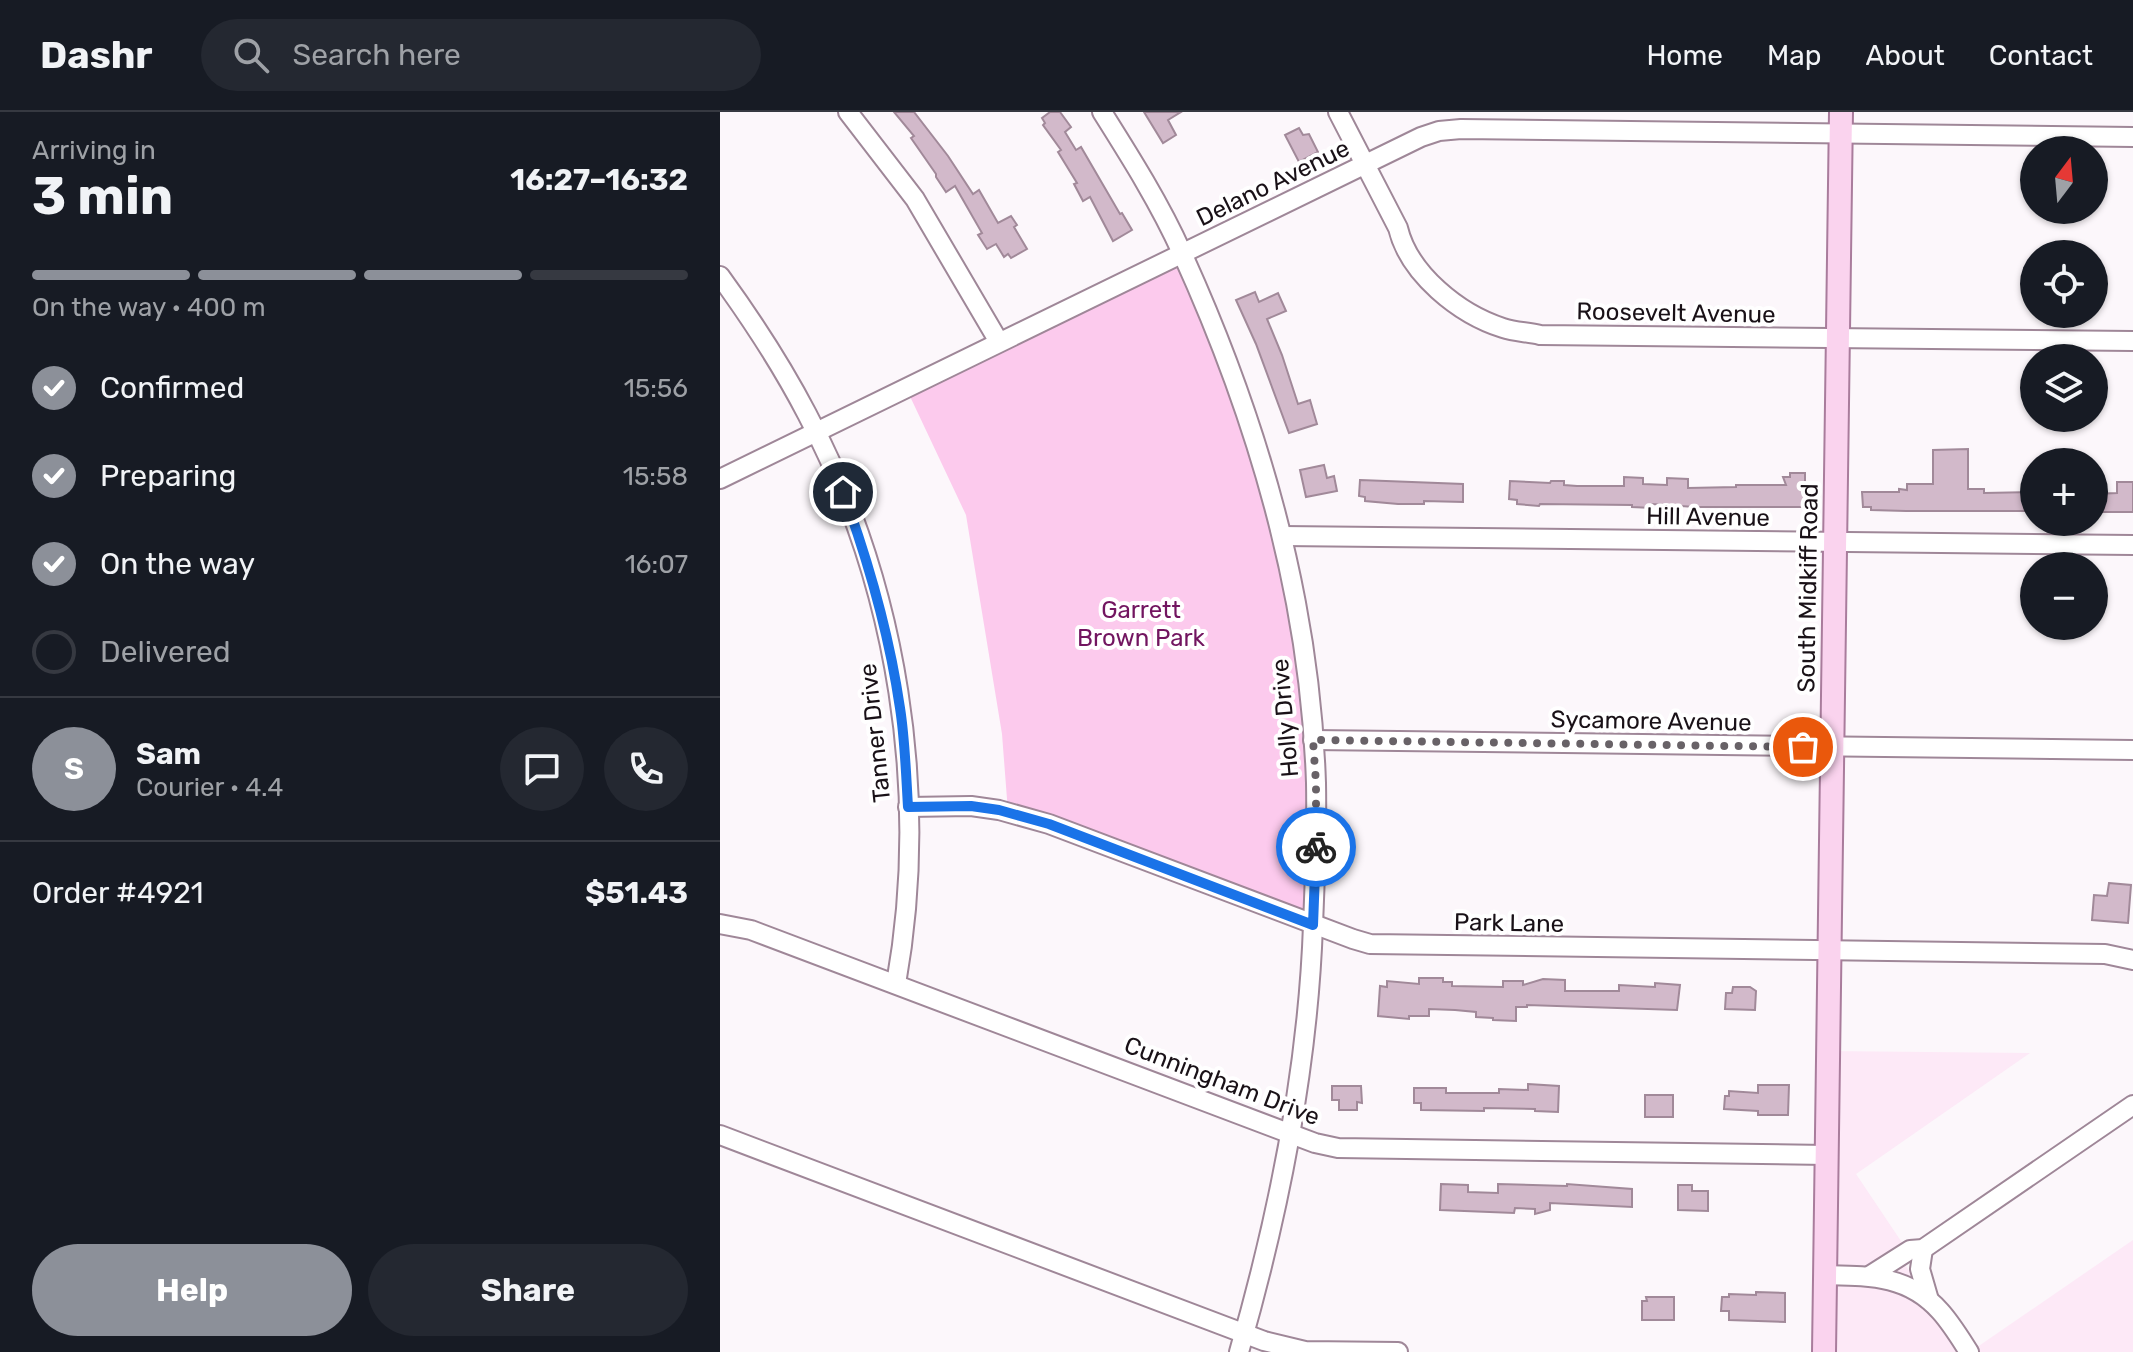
<!DOCTYPE html>
<meta charset="utf-8">
<style>
:root{--surface:#171b24;--page:#242831;--text:#f1f3f6;--muted:#9ea1a6;--line:#363941;--accent:#8c9099}
body{margin:0;font-family:Rubik,sans-serif;background:var(--page);color:var(--text);height:100vh;display:flex;flex-direction:column;font-size:30px;white-space:nowrap}
*{box-sizing:border-box;margin:0}
p{font-size:26px;color:var(--muted)}
.icon{flex:none;width:44px;height:44px;fill:none;stroke:currentColor;stroke-width:2;stroke-linecap:round;stroke-linejoin:round}
.map{position:relative;flex:1;overflow:hidden}
.sheet{display:flex;flex-direction:column;background:var(--surface);width:720px}
.sheet>*{flex:none}
.needle{width:52px;rotate:16deg}
.tools{position:absolute;left:1300px;top:24px;display:grid;gap:16px}
.tools a{display:grid;place-items:center;width:88px;height:88px;border-radius:50%;background:var(--surface);box-shadow:0 2px 6px #0004;font-size:40px}
.pin{position:absolute;display:grid;place-items:center;width:68px;height:68px;color:#fff;margin:-34px;border:4px solid #fff;border-radius:50%;box-shadow:0 2px 8px #0007}
.courier{position:absolute;display:grid;place-items:center;width:80px;height:80px;margin:-40px;border:6px solid #1a73e8;border-radius:50%;background:#fff;color:#222;box-shadow:0 2px 10px #0007}
.overview em{font-style:normal;font-weight:700}
.overview div{display:flex;flex-direction:column-reverse}
.overview{display:flex;align-items:center;justify-content:space-between;height:136px;padding:0 32px}
h1{font-size:52px;font-weight:700;line-height:60px}
.bar{display:grid;grid-template-columns:repeat(4,1fr);gap:12px 8px;align-content:center;height:96px;padding:0 32px}
.bar i{height:10px;border-radius:6px;background:var(--line)}
.bar .active{background:var(--accent)}
.bar p{grid-column:span 4}
.line{display:flex;align-items:center;gap:20px;padding:0 32px;border-top:2px solid var(--line)}
.line div{flex:1}
.round{display:grid;place-items:center;flex:none;width:84px;height:84px;border-radius:42px;background:var(--page)}
ol{padding:0 32px;list-style:none}
li{display:flex;align-items:center;gap:24px;height:88px}
li p{margin-inline-start:auto}
li .icon{padding:8px;border-radius:50%;background:var(--accent);color:#fff;stroke-width:4}
li:last-child{color:var(--muted)}
li i{width:44px;height:44px;border:4px solid var(--line);border-radius:50%}
.action{display:flex;gap:16px;margin-top:auto;padding:16px 32px}
.action a{flex:1;height:92px;border-radius:48px;background:var(--accent);color:#fff;font-size:32px;font-weight:700;line-height:92px;text-align:center}
.action a+a{background:var(--page);color:var(--text)}
header{display:flex;align-items:center;gap:48px;box-sizing:border-box;height:112px;padding:0 40px;background:var(--surface);border-bottom:2px solid var(--line)}
header strong{font-size:38px}
nav{display:flex;gap:44px;margin-inline-start:auto;font-size:28px}
.search{width:560px;height:72px;background:var(--page);display:flex;align-items:center;gap:20px;box-sizing:border-box;padding:0 28px;border-radius:44px;color:var(--muted);font-size:30px}
main{display:flex;flex:1;min-height:0}
.map>svg:first-child{display:block}
.built{fill:#fde9f7}
.green{fill:#fccaed}
.building{fill:#d2b9ca;stroke:#a18999;stroke-width:2}
.lines{fill:none;stroke-linecap:round;stroke-linejoin:round}
.minor-casing{stroke:#9f8798;stroke-width:22}
.major-casing{stroke:#a97c9c;stroke-width:26}
.minor{stroke:#fff;stroke-width:18}
.major{stroke:#fad3ee;stroke-width:22}
.done{stroke:#686267;stroke-width:8;stroke-dasharray:0 14.4}
.route{stroke:#1a73e8;stroke-width:10}
.labels{text-anchor:middle;stroke-width:8;stroke-linejoin:round;paint-order:stroke}
.street-label{font-size:24px;fill:#191117;stroke:#fff}
.park-label{font-size:24px;fill:#721560;stroke:#fff}
</style>
<header>
<strong>Dashr</strong>
<div class="search"><svg class="icon" aria-label="search" viewBox="0 0 24 24"><circle cx="10" cy="10" r="6"/><path d="M15 15l6 6"/></svg>Search here</div>
<nav><a>Home</a><a>Map</a><a>About</a><a>Contact</a></nav>
</header>
<main>
<section class="sheet">
<div class="overview"><div><h1>3 min</h1><p>Arriving in</p></div><em>16:27–16:32</em></div>
<div class="bar"><i class="active"></i><i class="active"></i><i class="active"></i><i></i><p>On the way · 400 m</p></div>
<ol>
<li><svg class="icon" aria-label="check" viewBox="0 0 24 24"><path d="M5 12l5 5 9-10"/></svg>Confirmed<p>15:56</p></li>
<li><svg class="icon" aria-label="check" viewBox="0 0 24 24"><path d="M5 12l5 5 9-10"/></svg>Preparing<p>15:58</p></li>
<li><svg class="icon" aria-label="check" viewBox="0 0 24 24"><path d="M5 12l5 5 9-10"/></svg>On the way<p>16:07</p></li>
<li><i></i>Delivered</li>
</ol>
<div class="line" style="height:144px"><b class="round" style="background:var(--accent);color:#fff">S</b><div><b>Sam</b><p>Courier · 4.4</p></div><a class="round"><svg class="icon" aria-label="chat" viewBox="0 0 24 24"><path d="M4 5h16v11H9l-5 4z"/></svg></a><a class="round"><svg class="icon" aria-label="phone" viewBox="0 0 24 24"><path d="M5 4h4l2 5-3 2q2 4 5 5l2-3 5 2v4C11 20 4 13 5 4z"/></svg></a></div>
<div class="line" style="height:104px"><div>Order #4921</div><b>$51.43</b></div>
<div class="action"><a>Help</a><a>Share</a></div>
</section>
<div class="map">
<svg width="1413" height="1240" viewBox="0 0 1413 1240">
<rect width="100%" height="100%" fill="#fcf7fb"/>
<g class="built">
<polygon points="1106,939 1310,941 1136,1062 1191,1144 1183,1150 1245,1240 1102,1240"/>
<polygon points="1413,1128 1413,1240 1250,1240"/>
</g>
<polygon class="green" points="463,141 520,281 585,547 593,812 288,700 282,622 246,403 187,278"/>
<g class="building">
<polygon points="174,0 194,0 228,44 253,82 259,78 278,111 291,104 297,113 294,115 307,137 291,146 288,142 284,145 276,132 267,137 258,123 262,121 235,74 226,80 216,65 216,62 191,26 194,24"/>
<polygon points="330,0 340,0 351,15 345,20 356,38 361,35 400,102 402,101 412,118 393,129 370,85 363,89 354,72 357,71 338,40 341,38 323,13 325,11 322,6"/>
<polygon points="424,0 461,0 448,8 456,23 443,31"/>
<polygon points="579,16 583,23 589,22 598,40 579,50 565,23"/>
<polygon points="535,180 539,190 558,181 566,199 547,207 562,243 578,292 590,288 597,312 569,321 536,232 516,188"/>
<polygon points="1248,337 1248,377 1264,377 1264,381 1314,380 1314,399 1186,399 1151,398 1151,395 1143,395 1142,380 1179,380 1179,377 1187,378 1187,372 1213,372 1213,338"/>
<polygon points="604,353 607,366 614,364 617,379 586,385 580,358"/>
<polygon points="1070,361 1085,361 1085,395 975,395 932,392 932,396 912,395 912,393 820,392 819,394 797,392 797,388 789,387 790,369 830,371 831,369 844,369 844,373 857,374 904,374 904,365 923,366 923,372 947,373 947,366 968,367 968,376 1016,375 1016,373 1066,373 1063,365 1070,365"/>
<polygon points="640,368 743,372 743,390 704,389 704,392 678,392 645,389 645,385 639,384"/>
<polygon points="1397,370 1413,370 1413,400 1374,400 1374,382 1397,381"/>
<polygon points="1389,771 1411,773 1408,811 1372,808 1374,783 1387,784"/>
<polygon points="699,866 723,866 723,870 732,870 732,874 783,875 783,869 803,869 803,873 823,867 845,868 845,879 899,879 899,873 935,875 935,871 960,873 957,898 807,893 807,895 796,895 796,909 773,908 773,906 756,905 756,900 735,898 709,897 709,904 689,904 689,907 658,904 660,874 667,875 667,869 699,872"/>
<polygon points="1013,875 1030,875 1036,879 1035,898 1005,897 1006,881 1012,881"/>
<polygon points="808,972 839,974 838,1000 815,999 815,997 764,996 764,999 701,998 701,991 694,991 694,976 726,976 726,981 779,981 779,977 808,978"/>
<polygon points="1038,973 1069,973 1068,1003 1038,1003 1038,999 1004,997 1005,984 1009,984 1009,979 1038,981"/>
<polygon points="612,974 641,974 642,991 637,990 637,998 619,998 619,988 612,988"/>
<rect x="925" y="983" width="28" height="22"/>
<polygon points="721,1072 748,1073 748,1080 778,1081 778,1072 847,1074 847,1072 912,1077 912,1095 830,1091 830,1098 815,1102 815,1097 795,1096 794,1101 720,1098"/>
<polygon points="958,1073 972,1073 972,1079 988,1079 988,1099 958,1098"/>
<polygon points="1036,1180 1065,1181 1065,1210 1009,1208 1009,1199 1001,1199 1002,1185 1009,1185 1009,1182 1036,1183"/>
<polygon points="926,1185 954,1185 954,1208 922,1208 922,1189 927,1189"/>
</g>
<g class="lines">
<g class="minor-casing">
<g id="minor">
<polyline points="128,0 195,87 279,230"/>
<path d="M382,0c29,46 58,92 80,141 51,112 91,228 114,350 11,58 18,120 20,180 1,48 -1,95 -3,142 -5,145 -34,288 -74,427"/>
<path d="M618,0l60,116c11,46 61,86 105,100 12,4 25,4 37,7l593,6"/>
<path d="M0,164c32,44 62,90 87,138 91,172 123,379 89,570"/>
<polyline points="0,367 701,25 719,19 741,17 1413,25"/>
<polyline points="562,424 1413,433"/>
<polyline points="593,628 1413,638"/>
<polyline points="188,695 251,694 279,698 329,712 633,827 650,832 1385,842 1413,848"/>
<polyline points="0,812 31,818 595,1031 618,1036 1107,1043"/>
<polyline points="0,1023 544,1229 585,1239 678,1240"/>
<polyline points="1203,1137 1200,1157 1209,1188"/>
<path d="M1105,1163c44,1 83,0 115,36 11,12 20,27 29,41"/>
<polyline points="1149,1164 1190,1138 1203,1137 1413,993"/>
</g>
</g>
<g class="major-casing">
<polyline id="major" points="1104,1240 1121,0"/>
</g>
<use href="#minor" class="minor"/>
<use href="#major" class="major"/>
</g>
<g class="lines">
<polyline class="done" points="596,735 596,671 593,628 1083,635"/>
<path class="route" d="M123,380c26,71 46,141 57,216 5,32 6,66 8,99l63,-1 28,4 50,14 264,101 3,-78"/>
</g>
<g class="labels">
<g class="street-label">
<text transform="translate(553 71) rotate(-26)" y="8">Delano Avenue</text>
<text transform="translate(956 201) rotate(1)" y="8">Roosevelt Avenue</text>
<text transform="translate(988 405) rotate(1)" y="8">Hill Avenue</text>
<text transform="translate(1088 476) rotate(-89)" y="8">South Midkiff Road</text>
<text transform="translate(565 606) rotate(-95)" y="8">Holly Drive</text>
<text transform="translate(931 609) rotate(1)" y="8">Sycamore Avenue</text>
<text transform="translate(155 621) rotate(-96)" y="8">Tanner Drive</text>
<text transform="translate(789 811) rotate(1)" y="8">Park Lane</text>
<text transform="translate(502 969) rotate(21)" y="8">Cunningham Drive</text>
</g>
<g class="park-label">
<text x="421" y="506">Garrett<tspan x="421" dy="28">Brown Park</tspan></text>
</g>
</g>
</svg>
<div class="tools">
<a><svg class="needle" viewBox="-14 -14 28 28"><path d="M0-13l5 13h-10z" fill="#e53935"/><path d="M0 13l5-13h-10z" fill="#9ea1a6"/></svg></a>
<a><svg class="icon" aria-label="locate" viewBox="0 0 24 24"><circle cx="12" cy="12" r="6"/><path d="M12 2v4M12 18v4M2 12h4M18 12h4"/></svg></a>
<a><svg class="icon" aria-label="layers" viewBox="0 0 24 24"><path d="M12 4l9 5-9 5-9-5zM3 14l9 5 9-5"/></svg></a>
<a>+</a>
<a>−</a>
</div>
<div class="pin" style="left:1083px;top:635px;background:#ea580c"><svg class="icon" aria-label="bag" viewBox="0 0 24 24"><path d="M5 8h14l-1 12H6zM9 8a3 3 0 0 1 6 0"/></svg></div>
<div class="pin" style="left:123px;top:380px;background:#1f2937"><svg class="icon" aria-label="home" viewBox="0 0 24 24"><path d="M3 11l9-7 9 7M6 9v11h12V9"/></svg></div>
<div class="courier" style="left:596px;top:735px"><svg class="icon" aria-label="bike" viewBox="0 0 24 24"><circle cx="6" cy="16" r="4"/><circle cx="18" cy="16" r="4"/><path d="M6 16l4-8h5l3 8M10 8l3 8H6M13 5h3"/></svg></div>
</div>
</main>
